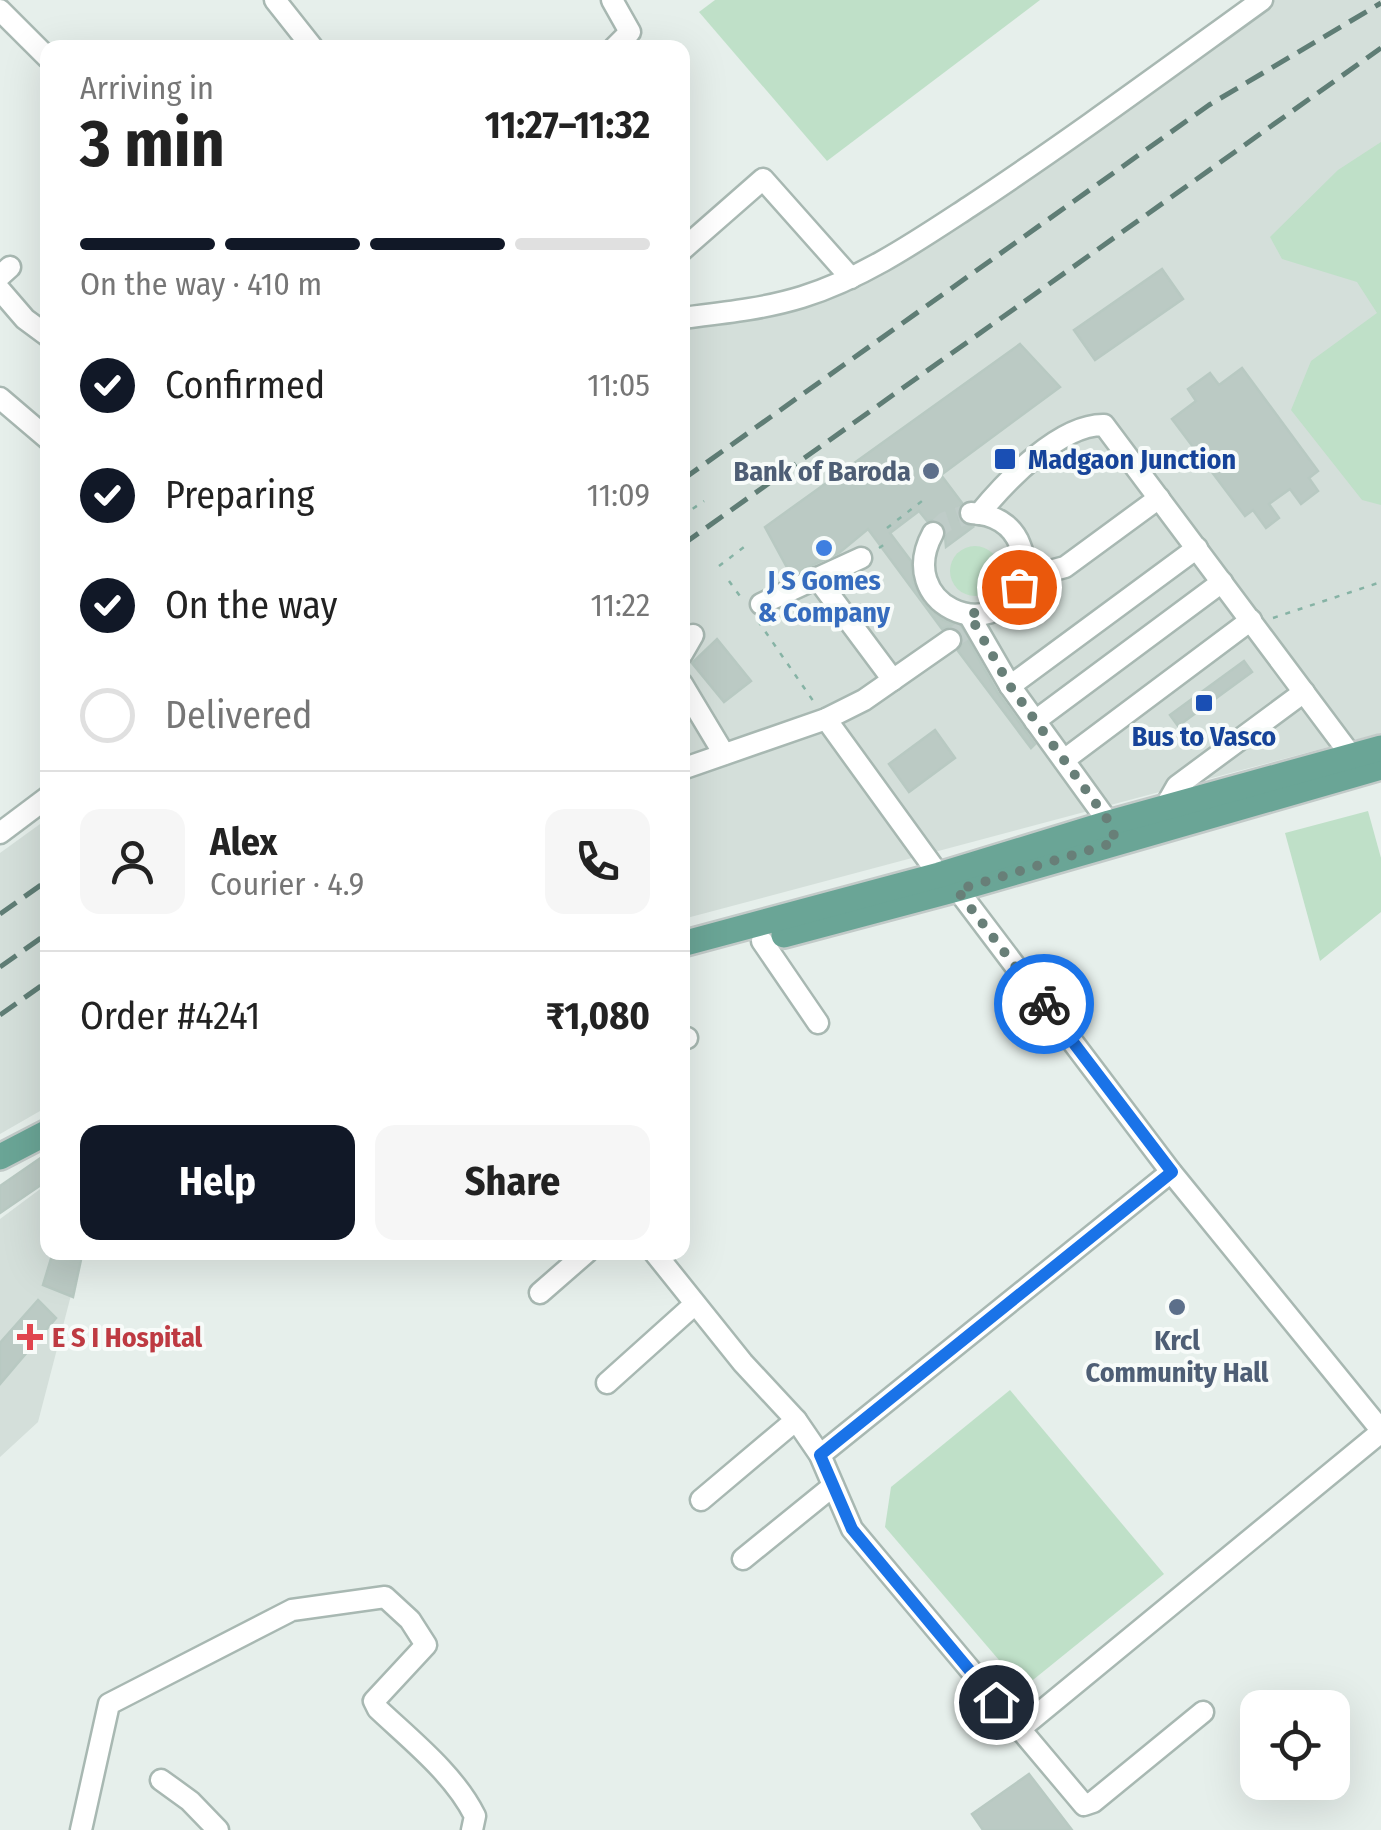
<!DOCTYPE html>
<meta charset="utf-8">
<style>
:root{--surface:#fff;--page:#f6f6f6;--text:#222;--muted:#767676;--line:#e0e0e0;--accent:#111827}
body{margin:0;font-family:"Fira Sans Condensed",sans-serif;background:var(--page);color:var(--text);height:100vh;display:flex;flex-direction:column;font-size:38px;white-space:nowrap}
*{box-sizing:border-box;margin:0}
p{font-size:32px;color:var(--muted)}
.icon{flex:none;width:55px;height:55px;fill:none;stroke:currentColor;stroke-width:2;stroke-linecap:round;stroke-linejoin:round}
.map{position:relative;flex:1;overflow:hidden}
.panel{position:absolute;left:40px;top:40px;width:650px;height:1220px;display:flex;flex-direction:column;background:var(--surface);border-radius:20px;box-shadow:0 10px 40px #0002}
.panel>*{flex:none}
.buttons{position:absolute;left:1240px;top:1690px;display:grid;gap:20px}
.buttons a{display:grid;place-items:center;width:110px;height:110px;border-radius:20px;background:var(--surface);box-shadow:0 10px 40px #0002;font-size:50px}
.pin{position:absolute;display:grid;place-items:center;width:85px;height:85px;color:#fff;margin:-42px;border:5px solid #fff;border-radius:50%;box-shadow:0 2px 10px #0007}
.courier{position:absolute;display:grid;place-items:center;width:100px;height:100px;margin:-50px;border:8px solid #1a73e8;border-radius:50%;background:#fff;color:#222;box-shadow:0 2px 12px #0007}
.head em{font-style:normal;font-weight:700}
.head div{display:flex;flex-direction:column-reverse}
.head{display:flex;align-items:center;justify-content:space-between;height:170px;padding:0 40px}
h1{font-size:65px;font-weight:700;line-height:75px}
.bar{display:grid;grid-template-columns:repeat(4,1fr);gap:15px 10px;align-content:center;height:120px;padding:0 40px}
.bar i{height:12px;border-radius:8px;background:var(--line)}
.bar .selected{background:var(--accent)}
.bar p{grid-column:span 4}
.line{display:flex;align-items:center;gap:25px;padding:0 40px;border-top:2px solid var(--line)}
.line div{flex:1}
.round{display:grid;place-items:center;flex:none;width:105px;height:105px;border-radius:20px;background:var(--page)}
ol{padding:0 40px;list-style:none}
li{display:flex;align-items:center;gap:30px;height:110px}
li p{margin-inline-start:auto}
li .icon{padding:10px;border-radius:50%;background:var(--accent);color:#fff;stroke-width:4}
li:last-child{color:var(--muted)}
li i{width:55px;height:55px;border:5px solid var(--line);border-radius:50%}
.button{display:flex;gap:20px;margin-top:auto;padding:20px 40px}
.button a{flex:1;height:115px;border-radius:20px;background:var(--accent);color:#fff;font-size:40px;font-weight:700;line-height:115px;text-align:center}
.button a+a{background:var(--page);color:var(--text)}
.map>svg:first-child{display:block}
.built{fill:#d4dfda}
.green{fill:#bfe0c8}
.building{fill:#bbcac4;stroke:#b8c9c2;stroke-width:2.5}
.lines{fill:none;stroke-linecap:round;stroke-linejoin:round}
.minor-tunnel{stroke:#bfccc8;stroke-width:20;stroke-dasharray:20 10;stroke-linecap:butt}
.minor-casing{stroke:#a8b8b2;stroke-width:25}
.major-casing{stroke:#c2cac8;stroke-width:30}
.path{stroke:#86b3a5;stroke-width:2.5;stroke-dasharray:5 8;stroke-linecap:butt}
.minor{stroke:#fff;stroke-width:20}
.major{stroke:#6aa596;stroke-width:25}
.rail{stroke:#5f7d75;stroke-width:5;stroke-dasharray:20 10;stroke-linecap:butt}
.done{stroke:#687f78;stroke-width:10;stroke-dasharray:0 18}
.route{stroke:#1a73e8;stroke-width:12}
.transit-dot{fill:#1a4fb4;stroke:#f7fbf9;stroke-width:4}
.service-dot{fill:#5c6f8a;stroke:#f7fbf9;stroke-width:4}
.shop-dot{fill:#3f7fe0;stroke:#f7fbf9;stroke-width:4}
.health-dot{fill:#e0444e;stroke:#f7fbf9;stroke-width:4}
.labels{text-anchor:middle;stroke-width:8;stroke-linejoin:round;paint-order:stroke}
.transit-label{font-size:28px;font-weight:bold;fill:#164399;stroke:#f7fbf9;text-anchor:start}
.service-label{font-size:28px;font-weight:bold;fill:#4e5e75;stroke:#f7fbf9;text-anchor:end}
.shop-label{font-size:28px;font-weight:bold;fill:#366cbe;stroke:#f7fbf9}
.health-label{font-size:28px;font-weight:bold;fill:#be3a42;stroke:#f7fbf9;text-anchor:start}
</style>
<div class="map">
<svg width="1381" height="1830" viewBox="0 0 1381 1830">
<rect width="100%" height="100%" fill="#e6efeb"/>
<g class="built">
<polygon points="1275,0 1381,0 1381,733 683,919 683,328 870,279 930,245"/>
<polygon points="47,819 47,1107 0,1134 0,853"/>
<polygon points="47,1184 48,1252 82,1253 38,1422 0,1457 0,1219"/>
</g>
<g class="green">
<polygon points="715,0 1040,0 827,161 699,12"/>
<polygon points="1381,142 1381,505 1362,500 1291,410 1311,361 1377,313 1357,282 1282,259 1270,237 1338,170"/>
<circle cx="975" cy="571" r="25"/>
<polygon points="1368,811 1381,858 1381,912 1320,961 1285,833"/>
<polygon points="1010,1390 1164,1574 1023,1688 885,1527 891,1487"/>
</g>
<g class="building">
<polygon points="1162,269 1183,299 1095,360 1074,330"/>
<polygon points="1020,344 1060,387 941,475 962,503 958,511 959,520 973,527 946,547 944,525 936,520 927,521 919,511 890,533 911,561 913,582 924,604 943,620 960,626 998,693 1035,744 1031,748 958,651 964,640 961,631 950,626 942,629 868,529 839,553 791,575 765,527"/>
<polygon points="1242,368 1318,471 1309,478 1318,491 1301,504 1290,489 1269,504 1279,518 1266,528 1253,510 1245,516 1172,419 1196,401 1188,389 1210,373 1219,385"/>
<polygon points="717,639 751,681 724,702 692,663"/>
<polygon points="1244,661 1252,672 1178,726 1170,715"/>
<polygon points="935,730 955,758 909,792 889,764"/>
<polygon points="48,1153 48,1180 0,1213 0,1186"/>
<polygon points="53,1252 82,1255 73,1297 43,1285"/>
<polygon points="38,1300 56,1318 0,1384 0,1343"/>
<polygon points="1029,1774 1072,1830 983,1830 972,1814"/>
</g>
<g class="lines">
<g class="minor-tunnel">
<polyline points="933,533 945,522 971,513"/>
<polyline points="950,640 963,631"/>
</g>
<g class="minor-casing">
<g id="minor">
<polyline points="275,0 313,48"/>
<polyline points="612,0 630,32 614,48"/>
<polyline points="0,10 48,58"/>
<polyline points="682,250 763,179 851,278"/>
<polyline points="0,276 10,267"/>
<polyline points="0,290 25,319 48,336"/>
<path d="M682,318c41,-5 81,-9 120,-21 61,-19 115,-56 167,-90 100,-66 196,-137 293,-207"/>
<polyline points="0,398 48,439"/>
<path d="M979,514c27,-33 81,-90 125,-89l255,341"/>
<path d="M933,533c-39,71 60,115 87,50 5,-12 5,-26 0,-38 -8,-21 -27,-31 -49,-32"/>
<polyline points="1024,573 1039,574 1065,567 1159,498"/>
<polyline points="817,578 893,680"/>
<polyline points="761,604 861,558"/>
<polyline points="969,615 1010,686 1109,823 1113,833"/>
<polyline points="682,654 693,635"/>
<polyline points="682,684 724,754"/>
<polyline points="1010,686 1197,548"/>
<polyline points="826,719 939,875 957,889 1171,1172 1381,1430"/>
<polyline points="1035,721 1222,582"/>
<polyline points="1064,760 1251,620"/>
<polyline points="682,769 826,719 864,700 950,640"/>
<polyline points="1165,807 1177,786 1304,692"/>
<polyline points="0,833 48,797"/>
<polyline points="762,941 818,1023"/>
<polyline points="682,1040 687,1038"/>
<polyline points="654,1252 743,1363 796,1420 701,1500"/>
<polyline points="540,1293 587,1252"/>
<polyline points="607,1383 695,1304"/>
<polyline points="796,1420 820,1455 852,1529 1020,1729"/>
<polyline points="820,1455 1171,1172"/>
<polyline points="743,1559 833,1486"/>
<polyline points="1203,1712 1093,1802 1084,1805 1020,1729 1381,1432"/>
<polyline points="161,1780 190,1801 218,1830"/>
<path d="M81,1830l28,-126 183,-94 93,-13 25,23 16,25 -52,56 4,8c34,32 76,65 97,107l-3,14"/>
</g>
</g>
<g class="major-casing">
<g id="major">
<polyline points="784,935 957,889 1381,767"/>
<polyline points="682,944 939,875 1109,823 1381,748"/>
<polyline points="0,1157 48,1132"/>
</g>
</g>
<g class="path">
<polyline points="682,516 704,501"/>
<polyline points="887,528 922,501"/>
<polyline points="879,548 888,542"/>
<polyline points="719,566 748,544"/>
<polyline points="729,581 742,599"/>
<polyline points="1273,618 1381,582"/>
<polyline points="758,621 816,705"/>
</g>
<use href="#minor" class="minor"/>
<use href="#major" class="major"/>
<g class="rail">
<polyline points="682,480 1209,105 1381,3"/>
<polyline points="682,545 1381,48"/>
<polyline points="0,914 48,880"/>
<polyline points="0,967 48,933"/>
<polyline points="0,1015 48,981"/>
</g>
</g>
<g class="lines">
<polyline class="done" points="1019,587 998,608 969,614 1010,686 1110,823 1116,842 957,890 1044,1004"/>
<polyline class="route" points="996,1702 852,1529 820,1455 1172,1172 1044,1004"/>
</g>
<g class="transit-dot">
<rect x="993" y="447" width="24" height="24" rx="5"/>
<rect x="1194" y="693" width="20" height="20" rx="5"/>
</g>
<g class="service-dot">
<circle cx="931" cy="471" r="10"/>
<circle cx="1177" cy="1307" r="10"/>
</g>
<circle class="shop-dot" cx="824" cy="548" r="10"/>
<path class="health-dot" d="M25 1322h10v10h10v10h-10v10h-10v-10h-10v-10h10z"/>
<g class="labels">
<g class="transit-label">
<text x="1028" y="469">Madgaon Junction</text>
<text x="1204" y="746" text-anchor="middle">Bus to Vasco</text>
</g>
<g class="service-label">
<text x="911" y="481">Bank of Baroda</text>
<text x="1177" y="1350" text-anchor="middle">Krcl<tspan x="1177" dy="32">Community Hall</tspan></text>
</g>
<g class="shop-label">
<text x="824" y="590">J S Gomes<tspan x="824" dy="32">&amp; Company</tspan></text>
</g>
<g class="health-label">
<text x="52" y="1347">E S I Hospital</text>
</g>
</g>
</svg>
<div class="buttons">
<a><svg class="icon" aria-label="locate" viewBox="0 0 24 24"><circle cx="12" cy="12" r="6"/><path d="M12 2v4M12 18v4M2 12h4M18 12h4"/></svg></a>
</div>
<div class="pin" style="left:1019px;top:587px;background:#ea580c"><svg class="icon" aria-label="bag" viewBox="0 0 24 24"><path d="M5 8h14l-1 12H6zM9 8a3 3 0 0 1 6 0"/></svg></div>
<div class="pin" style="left:996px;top:1702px;background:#1f2937"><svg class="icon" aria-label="home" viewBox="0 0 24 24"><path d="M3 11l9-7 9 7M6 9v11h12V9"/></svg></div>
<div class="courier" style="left:1044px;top:1004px"><svg class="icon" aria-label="bike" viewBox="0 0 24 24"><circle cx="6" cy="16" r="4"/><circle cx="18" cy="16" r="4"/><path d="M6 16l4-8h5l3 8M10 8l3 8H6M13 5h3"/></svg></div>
<section class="panel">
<div class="head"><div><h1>3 min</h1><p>Arriving in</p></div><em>11:27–11:32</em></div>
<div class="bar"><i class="selected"></i><i class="selected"></i><i class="selected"></i><i></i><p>On the way · 410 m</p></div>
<ol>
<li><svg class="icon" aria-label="check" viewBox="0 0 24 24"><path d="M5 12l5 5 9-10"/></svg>Confirmed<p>11:05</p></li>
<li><svg class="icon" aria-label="check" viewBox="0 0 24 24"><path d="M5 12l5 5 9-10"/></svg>Preparing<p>11:09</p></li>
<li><svg class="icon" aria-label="check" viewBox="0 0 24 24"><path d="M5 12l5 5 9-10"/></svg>On the way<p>11:22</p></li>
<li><i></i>Delivered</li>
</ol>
<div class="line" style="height:180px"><a class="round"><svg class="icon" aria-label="person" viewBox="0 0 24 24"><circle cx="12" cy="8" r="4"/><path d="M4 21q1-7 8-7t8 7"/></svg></a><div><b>Alex</b><p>Courier · 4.9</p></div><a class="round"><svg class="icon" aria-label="phone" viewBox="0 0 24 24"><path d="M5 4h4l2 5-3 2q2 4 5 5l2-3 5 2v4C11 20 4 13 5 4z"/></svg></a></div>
<div class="line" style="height:130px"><div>Order #4241</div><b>₹1,080</b></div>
<div class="button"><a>Help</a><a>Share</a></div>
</section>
</div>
